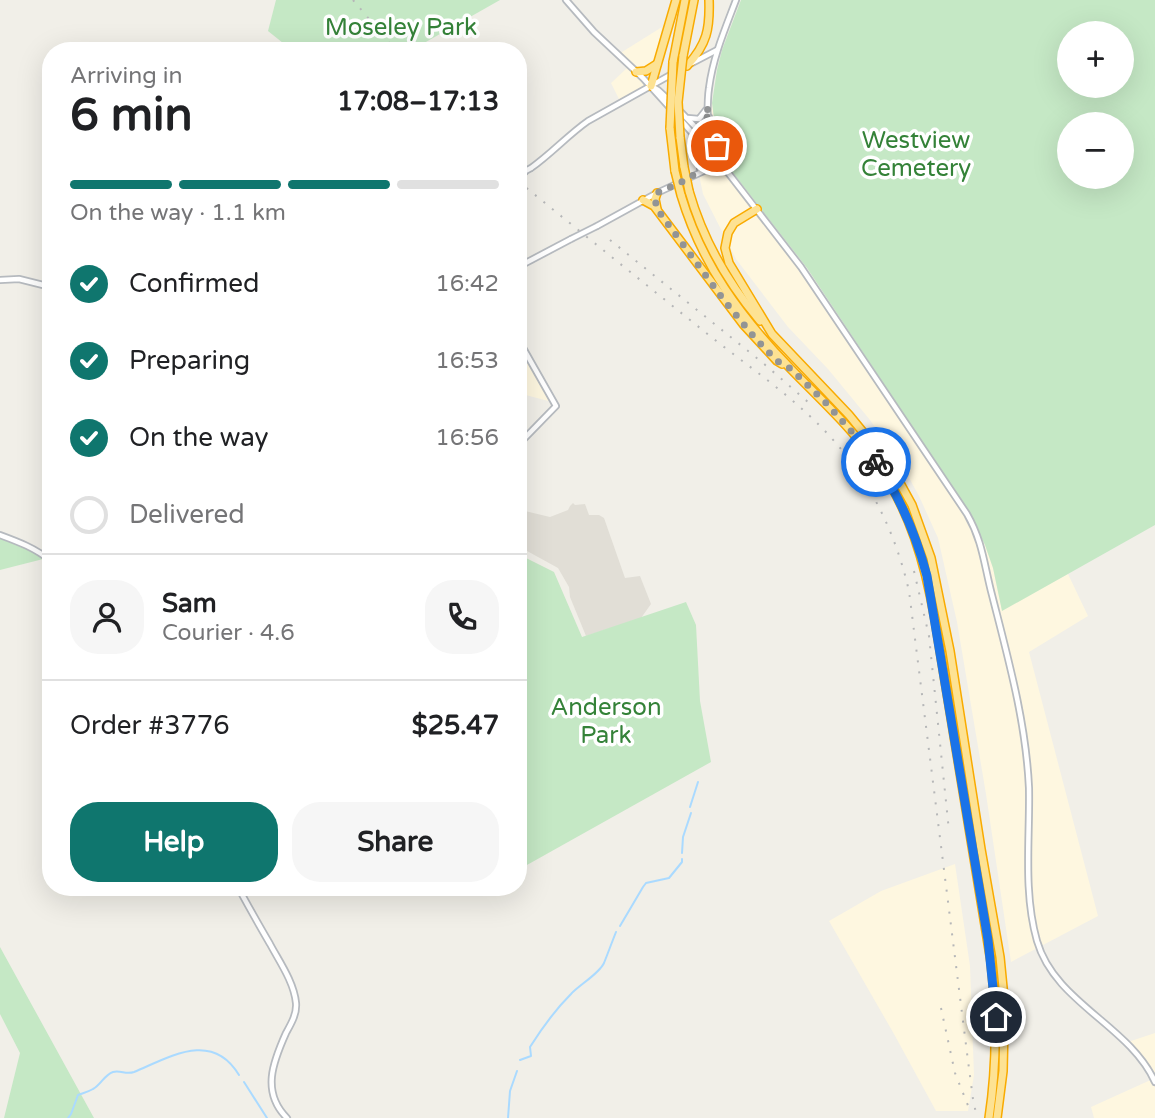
<!DOCTYPE html>
<meta charset="utf-8">
<style>
:root{--surface:#fff;--page:#f6f6f6;--text:#202124;--muted:#757577;--line:#e0e0e0;--accent:#0f766e}
body{margin:0;font-family:"Varela Round",sans-serif;background:var(--page);color:var(--text);height:100vh;display:flex;flex-direction:column;font-size:26px;white-space:nowrap}
*{box-sizing:border-box;margin:0}
p{font-size:23px;color:var(--muted)}
.icon{flex:none;width:38px;height:38px;fill:none;stroke:currentColor;stroke-width:2;stroke-linecap:round;stroke-linejoin:round}
.map{position:relative;flex:1;overflow:hidden}
.side{position:absolute;left:42px;top:42px;width:485px;height:854px;display:flex;flex-direction:column;background:var(--surface);border-radius:28px;box-shadow:0 7px 28px #0002}
.side>*{flex:none}
.tools{position:absolute;left:1057px;top:21px;display:grid;gap:14px}
.tools a{display:grid;place-items:center;width:77px;height:77px;border-radius:50%;background:var(--surface);box-shadow:0 7px 28px #0002;font-size:35px}
.pin{position:absolute;display:grid;place-items:center;width:60px;height:60px;color:#fff;margin:-30px;border:4px solid #fff;border-radius:50%;box-shadow:0 2px 7px #0007}
.courier{position:absolute;display:grid;place-items:center;width:70px;height:70px;margin:-35px;border:5px solid #1a73e8;border-radius:50%;background:#fff;color:#222;box-shadow:0 2px 9px #0007}
.head em{font-style:normal;font-weight:700}
.head div{display:flex;flex-direction:column-reverse}
.head{display:flex;align-items:center;justify-content:space-between;height:119px;padding:0 28px}
h1{font-size:46px;font-weight:700;line-height:52px}
.bar{display:grid;grid-template-columns:repeat(4,1fr);gap:10px 7px;align-content:center;height:84px;padding:0 28px}
.bar i{height:9px;border-radius:5px;background:var(--line)}
.bar .on{background:var(--accent)}
.bar p{grid-column:span 4}
.line{display:flex;align-items:center;gap:18px;padding:0 28px;border-top:2px solid var(--line)}
.line div{flex:1}
.round{display:grid;place-items:center;flex:none;width:74px;height:74px;border-radius:28px;background:var(--page)}
ol{padding:0 28px;list-style:none}
li{display:flex;align-items:center;gap:21px;height:77px}
li p{margin-inline-start:auto}
li .icon{padding:7px;border-radius:50%;background:var(--accent);color:#fff;stroke-width:4}
li:last-child{color:var(--muted)}
li i{width:38px;height:38px;border:4px solid var(--line);border-radius:50%}
.action{display:flex;gap:14px;margin-top:auto;padding:14px 28px}
.action a{flex:1;height:80px;border-radius:28px;background:var(--accent);color:#fff;font-size:28px;font-weight:700;line-height:80px;text-align:center}
.action a+a{background:var(--page);color:var(--text)}
.map>svg:first-child{display:block}
.commercial{fill:#fef7e0}
.education{fill:#e1ded6}
.green{fill:#c5e8c5;fill-rule:evenodd}
.lines{fill:none;stroke-linecap:round;stroke-linejoin:round}
.stream{stroke:#aadaff;stroke-width:2}
.secondary-casing{stroke:#b6babf;stroke-width:8}
.highway-casing{stroke:#f9ab00;stroke-width:10}
.secondary{stroke:#fff;stroke-width:4.5}
.highway{stroke:#fde293;stroke-width:7}
.rail{stroke:#b6b7b8;stroke-width:2;stroke-dasharray:2 9;stroke-linecap:butt}
.secondary-bridge-casing{stroke:#b6babf;stroke-width:8;stroke-linecap:butt}
.highway-bridge-casing{stroke:#f9ab00;stroke-width:10;stroke-linecap:butt}
.secondary-bridge{stroke:#fff;stroke-width:4.5}
.highway-bridge{stroke:#fde293;stroke-width:7}
.done{stroke:#929495;stroke-width:7;stroke-dasharray:0 12.6}
.route{stroke:#1a73e8;stroke-width:9}
.labels{text-anchor:middle;stroke-width:7;stroke-linejoin:round;paint-order:stroke}
.park-label{font-size:24px;fill:#348238;stroke:#fff}
</style>
<div class="map">
<svg width="1155" height="1118" viewBox="0 0 1155 1118">
<rect width="100%" height="100%" fill="#f1efe8"/>
<g class="commercial">
<polygon points="662,27 652,75 647,86 620,101 611,83 627,68 616,57 622,52"/>
<polygon points="712,103 717,141 726,164 779,235 906,423 985,545 993,568 1002,610 1068,574 1088,616 1029,652 1098,916 1011,962 986,794 957,622 938,538 919,496 901,463 870,420 828,369 788,327 736,259 703,194 691,136"/>
<polygon points="518,335 531,359 556,403 518,393"/>
<polygon points="955,864 970,966 974,1075 968,1111 936,1111 894,1034 829,921 881,891"/>
<polygon points="1155,1033 1155,1075 1125,1043"/>
<polygon points="1155,1078 1155,1118 1094,1118 1091,1107"/>
</g>
<polygon class="education" points="573,503 575,505 585,504 589,515 599,515 604,518 625,578 640,576 651,604 641,618 586,636 570,597 569,587 558,568 518,546 518,518 525,511 550,517 568,510 570,506"/>
<g class="green">
<polygon points="276,0 500,0 410,51 349,51 343,46 330,51 293,51 268,31"/>
<path d="M741,0h414v525l-153,86 -9,-43 -8,-23 -15,-31 -163,-246 -81,-104 -9,-23 -5,-38 5,-33 5,-20zM1069,33h53v53h-53zM1069,124h53v53h-53z"/>
<polygon points="0,533 51,555 51,557 0,570"/>
<polygon points="518,554 554,572 582,637 686,602 696,625 700,701 711,762 518,870"/>
<polygon points="0,947 94,1118 4,1118 20,1053 0,1014"/>
</g>
<g class="lines">
<g class="stream">
<polyline points="690,807 698,782"/>
<polyline points="682,853 683,837 691,813"/>
<polyline points="620,926 643,887 646,883 669,878 682,862 682,859"/>
<path d="M520,1060l11,-4 -1,-9c12,-19 25,-37 41,-53 8,-9 28,-20 33,-31 4,-10 8,-21 12,-31"/>
<polyline points="244,1082 267,1118"/>
<path d="M68,1118l3,-4 7,-19c5,-2 10,-3 15,-6 8,-4 11,-14 20,-17 8,-2 13,3 21,0 36,-15 78,-42 105,3"/>
<polyline points="508,1118 510,1091 517,1071"/>
</g>
<g class="secondary-casing">
<g id="secondary">
<polyline points="566,0 594,32 643,78 671,109"/>
<polyline points="692,63 717,50"/>
<polyline points="651,86 658,90 672,103"/>
<path d="M678,109l24,25 4,9 13,18 82,106 166,247c16,28 17,51 25,81 16,63 34,127 37,193 1,50 -6,104 8,153 18,62 92,84 118,141"/>
<polyline points="709,117 719,160"/>
<polyline points="679,118 700,142 705,143"/>
<polyline points="688,118 699,119 706,110"/>
<path d="M531,168c20,-14 37,-33 57,-47l93,-52"/>
<path d="M700,169c12,-21 5,-56 9,-81 4,-31 16,-59 27,-88"/>
<polyline points="701,169 718,161"/>
<polyline points="597,226 657,193 706,170 714,166 719,161"/>
<polyline points="518,267 571,239"/>
<polyline points="0,280 19,279 51,287"/>
<polyline points="518,339 556,406 518,445"/>
<path d="M0,535c19,7 35,13 51,26"/>
<path d="M238,887c10,19 21,38 32,57 9,17 24,38 26,59 1,11 -5,21 -10,30 -13,29 -25,59 1,85"/>
</g>
</g>
<g class="highway-casing">
<g id="highway">
<polyline points="683,56 694,0"/>
<polyline points="673,62 685,0"/>
<path d="M687,66c20,-22 23,-37 22,-66"/>
<polyline points="636,72 646,71 657,64"/>
<polyline points="651,86 676,0"/>
<polyline points="670,128 675,171"/>
<polyline points="680,137 684,167"/>
<path d="M689,191c14,49 38,91 71,130"/>
<path d="M681,195c21,70 59,121 109,173 30,31 61,59 86,94 34,48 49,101 59,158l56,342c6,52 6,103 -2,156"/>
<polyline points="643,200 654,206 743,324 777,361 782,364"/>
<polyline points="657,209 655,199 657,193"/>
<polyline points="757,209 734,223 728,233 725,248 729,263 772,334 849,415 890,465 912,505 931,558 950,651 981,849 1000,957 1005,1008 1004,1026 1003,1071 997,1118"/>
</g>
</g>
<use href="#secondary" class="secondary"/>
<use href="#highway" class="highway"/>
<g class="rail">
<polyline points="353,0 396,51"/>
<polyline points="518,166 531,177"/>
<path d="M518,181c60,49 121,98 182,147 38,31 80,59 115,93 49,47 79,105 94,170l58,462 6,46 4,19"/>
<polyline points="610,240 763,363 808,402"/>
<polyline points="914,571 929,636 949,831"/>
<polyline points="941,1008 955,1073 969,1108"/>
</g>
<g class="secondary-bridge-casing">
<g id="secondary-bridge">
<polyline points="518,175 531,168"/>
<polyline points="571,239 597,226"/>
</g>
</g>
<g class="highway-bridge-casing">
<g id="highway-bridge">
<polyline points="670,128 673,62"/>
<polyline points="680,137 678,102 683,56"/>
<polyline points="684,167 689,191"/>
<polyline points="675,171 681,195"/>
</g>
</g>
<use href="#secondary-bridge" class="secondary-bridge"/>
<use href="#highway-bridge" class="highway-bridge"/>
</g>
<g class="lines">
<path class="done" d="M717,146l-10,-39c0,15 3,49 -6,61 -8,11 -32,19 -44,25l-2,6 2,10 66,90 32,39 22,23 14,8 36,35 34,38 15,20"/>
<path class="route" d="M876,462c25,36 40,73 51,114l61,364 8,77"/>
</g>
<g class="labels">
<g class="park-label">
<text x="401" y="35">Moseley Park</text>
<text x="916" y="148">Westview<tspan x="916" dy="28">Cemetery</tspan></text>
<text x="606" y="715">Anderson<tspan x="606" dy="28">Park</tspan></text>
</g>
</g>
</svg>
<div class="tools">
<a>+</a>
<a>−</a>
</div>
<div class="pin" style="left:717px;top:146px;background:#ea580c"><svg class="icon" aria-label="bag" viewBox="0 0 24 24"><path d="M5 8h14l-1 12H6zM9 8a3 3 0 0 1 6 0"/></svg></div>
<div class="pin" style="left:996px;top:1017px;background:#1f2937"><svg class="icon" aria-label="home" viewBox="0 0 24 24"><path d="M3 11l9-7 9 7M6 9v11h12V9"/></svg></div>
<div class="courier" style="left:876px;top:462px"><svg class="icon" aria-label="bike" viewBox="0 0 24 24"><circle cx="6" cy="16" r="4"/><circle cx="18" cy="16" r="4"/><path d="M6 16l4-8h5l3 8M10 8l3 8H6M13 5h3"/></svg></div>
<section class="side">
<div class="head"><div><h1>6 min</h1><p>Arriving in</p></div><em>17:08–17:13</em></div>
<div class="bar"><i class="on"></i><i class="on"></i><i class="on"></i><i></i><p>On the way · 1.1 km</p></div>
<ol>
<li><svg class="icon" aria-label="check" viewBox="0 0 24 24"><path d="M5 12l5 5 9-10"/></svg>Confirmed<p>16:42</p></li>
<li><svg class="icon" aria-label="check" viewBox="0 0 24 24"><path d="M5 12l5 5 9-10"/></svg>Preparing<p>16:53</p></li>
<li><svg class="icon" aria-label="check" viewBox="0 0 24 24"><path d="M5 12l5 5 9-10"/></svg>On the way<p>16:56</p></li>
<li><i></i>Delivered</li>
</ol>
<div class="line" style="height:126px"><a class="round"><svg class="icon" aria-label="person" viewBox="0 0 24 24"><circle cx="12" cy="8" r="4"/><path d="M4 21q1-7 8-7t8 7"/></svg></a><div><b>Sam</b><p>Courier · 4.6</p></div><a class="round"><svg class="icon" aria-label="phone" viewBox="0 0 24 24"><path d="M5 4h4l2 5-3 2q2 4 5 5l2-3 5 2v4C11 20 4 13 5 4z"/></svg></a></div>
<div class="line" style="height:91px"><div>Order #3776</div><b>$25.47</b></div>
<div class="action"><a>Help</a><a>Share</a></div>
</section>
</div>
